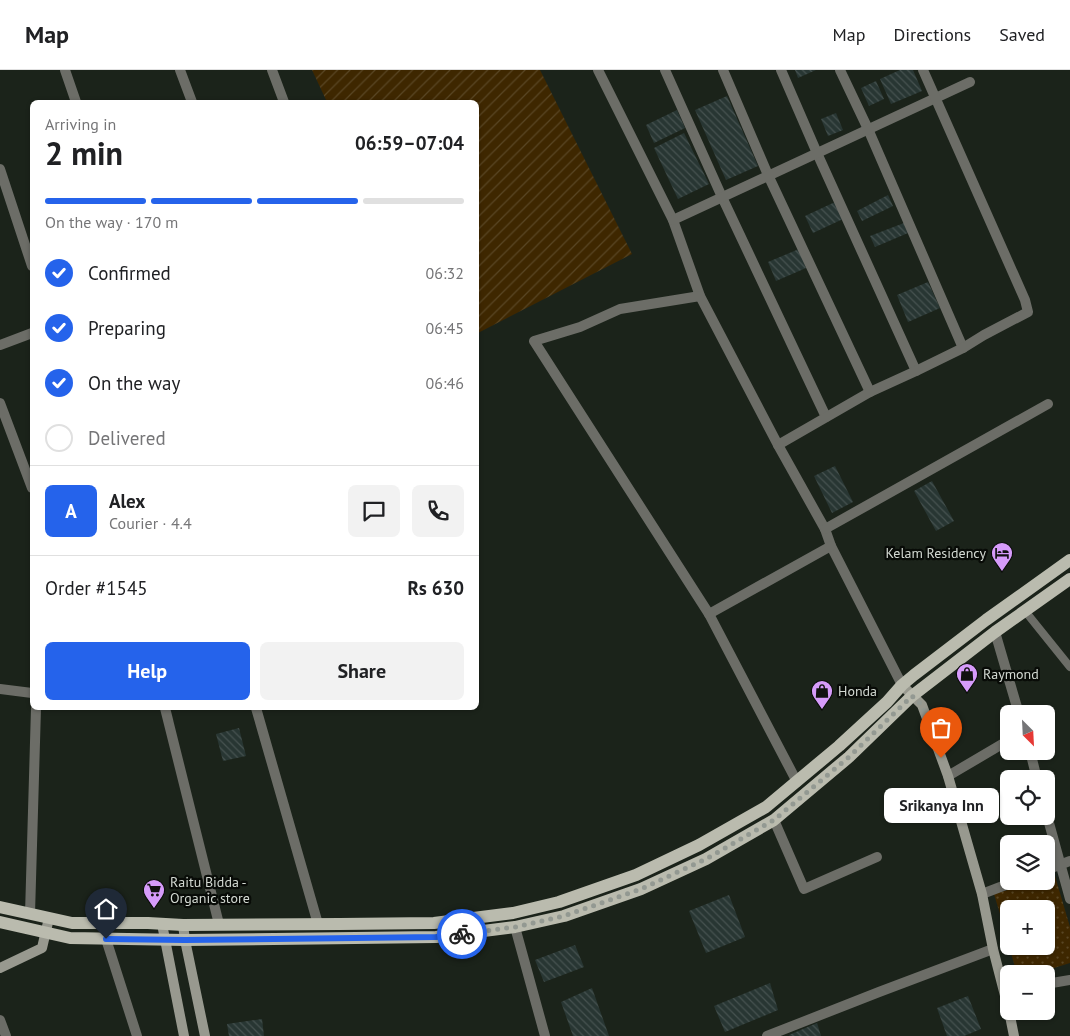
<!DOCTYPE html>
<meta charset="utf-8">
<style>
:root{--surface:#fff;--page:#f2f2f2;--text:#202124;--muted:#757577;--line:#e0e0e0;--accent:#2563eb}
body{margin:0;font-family:"PT Sans",sans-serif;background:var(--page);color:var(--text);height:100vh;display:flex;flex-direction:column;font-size:19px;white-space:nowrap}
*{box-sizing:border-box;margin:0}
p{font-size:16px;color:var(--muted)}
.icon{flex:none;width:28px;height:28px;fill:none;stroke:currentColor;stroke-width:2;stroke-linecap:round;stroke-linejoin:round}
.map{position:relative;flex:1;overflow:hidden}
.sheet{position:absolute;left:30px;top:30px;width:449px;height:610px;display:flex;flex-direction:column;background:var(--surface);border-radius:8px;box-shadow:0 1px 4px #0004}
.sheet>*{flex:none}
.needle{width:32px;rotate:156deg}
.fabs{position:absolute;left:1000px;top:635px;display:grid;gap:10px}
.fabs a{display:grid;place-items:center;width:55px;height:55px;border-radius:8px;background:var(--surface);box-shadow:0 1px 4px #0004;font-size:25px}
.pin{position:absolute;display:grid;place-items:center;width:42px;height:42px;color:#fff;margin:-51px -21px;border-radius:50% 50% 50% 0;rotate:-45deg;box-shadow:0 0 5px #0007}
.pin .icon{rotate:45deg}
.courier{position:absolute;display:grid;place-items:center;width:50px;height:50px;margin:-25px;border:4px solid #2563eb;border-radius:50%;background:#fff;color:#222;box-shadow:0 1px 6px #0007}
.bubble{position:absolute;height:35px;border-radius:8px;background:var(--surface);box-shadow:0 1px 4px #0004;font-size:16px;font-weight:800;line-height:35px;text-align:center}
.head em{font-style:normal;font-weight:800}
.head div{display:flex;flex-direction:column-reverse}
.head{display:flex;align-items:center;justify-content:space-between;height:85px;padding:0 15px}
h1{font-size:32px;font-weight:800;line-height:38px}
.bar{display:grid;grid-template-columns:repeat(4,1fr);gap:8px 5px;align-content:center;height:60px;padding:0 15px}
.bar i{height:6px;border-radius:4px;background:var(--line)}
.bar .selected{background:var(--accent)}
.bar p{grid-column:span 4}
.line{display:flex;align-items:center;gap:12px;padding:0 15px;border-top:1px solid var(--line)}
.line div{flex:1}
.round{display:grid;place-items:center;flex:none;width:52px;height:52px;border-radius:8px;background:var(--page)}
ol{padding:0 15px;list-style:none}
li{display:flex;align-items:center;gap:15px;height:55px}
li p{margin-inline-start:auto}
li .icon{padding:5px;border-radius:50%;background:var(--accent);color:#fff;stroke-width:4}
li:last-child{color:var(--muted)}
li i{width:28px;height:28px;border:2px solid var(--line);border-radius:50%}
.action{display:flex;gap:10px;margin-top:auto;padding:10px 15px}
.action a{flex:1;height:58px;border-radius:8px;background:var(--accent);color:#fff;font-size:20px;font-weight:800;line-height:58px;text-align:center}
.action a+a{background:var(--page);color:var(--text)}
header{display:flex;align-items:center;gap:30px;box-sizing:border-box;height:70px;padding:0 25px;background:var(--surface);border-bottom:1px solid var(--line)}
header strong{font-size:24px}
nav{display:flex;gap:28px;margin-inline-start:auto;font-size:18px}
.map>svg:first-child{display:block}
.grass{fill:url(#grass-dots)}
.garden{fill:url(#garden-furrows)}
.building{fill:url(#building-back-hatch)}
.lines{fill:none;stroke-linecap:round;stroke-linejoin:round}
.lane{stroke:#6c6d67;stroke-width:8}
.street{stroke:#6c6d67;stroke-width:10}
.secondary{stroke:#98998f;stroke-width:10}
.primary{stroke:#babbae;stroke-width:12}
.done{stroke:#939992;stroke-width:5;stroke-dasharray:0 9}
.route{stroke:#2563eb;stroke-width:6}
.labels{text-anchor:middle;stroke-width:4.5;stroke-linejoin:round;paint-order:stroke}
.poi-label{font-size:14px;fill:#d3d9d2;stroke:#080b07;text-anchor:start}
</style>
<header>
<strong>Map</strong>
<nav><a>Map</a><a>Directions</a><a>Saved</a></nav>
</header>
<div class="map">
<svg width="1070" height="966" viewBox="0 0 1070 966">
<defs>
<pattern id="grass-dots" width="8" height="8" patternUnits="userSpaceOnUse" patternTransform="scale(1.25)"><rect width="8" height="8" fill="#3e2700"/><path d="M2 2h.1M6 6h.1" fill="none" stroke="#594624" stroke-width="1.8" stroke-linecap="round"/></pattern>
<pattern id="garden-furrows" width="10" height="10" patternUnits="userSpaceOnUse" patternTransform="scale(1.25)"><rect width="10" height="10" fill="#3e2700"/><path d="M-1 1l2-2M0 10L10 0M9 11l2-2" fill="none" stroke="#594624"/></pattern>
<pattern id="building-back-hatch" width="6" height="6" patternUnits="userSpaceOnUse" patternTransform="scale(1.25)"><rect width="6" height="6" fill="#283633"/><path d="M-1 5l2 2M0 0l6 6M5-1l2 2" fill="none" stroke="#465250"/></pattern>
</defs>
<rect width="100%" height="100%" fill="#1b231a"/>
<polygon class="grass" points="1055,806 1070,857 1070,893 1035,904 1017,904 1009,876 1046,876 1046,839 1009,839 1009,874 994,824 1038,811 1046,811 1046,809"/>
<polygon class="garden" points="312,0 540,0 632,184 476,264 476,32 327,32"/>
<g class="building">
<polygon points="795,0 816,0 798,8"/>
<polygon points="900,0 913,0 922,21 891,34 880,9"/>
<polygon points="876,11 884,29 869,36 861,18"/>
<polygon points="727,26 758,96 726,110 695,40"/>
<polygon points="677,40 685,58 654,73 646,55"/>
<polygon points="836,43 843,60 828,66 821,49"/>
<polygon points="684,63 709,114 678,129 654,78"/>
<polygon points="888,125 893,136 862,151 857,141"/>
<polygon points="835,132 843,149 813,163 805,146"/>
<polygon points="904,153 908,163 875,177 870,166"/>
<polygon points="799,179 806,198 776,211 768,192"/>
<polygon points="928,212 940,238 908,252 897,225"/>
<polygon points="835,396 853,432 832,443 814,406"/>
<polygon points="932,411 954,451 936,461 914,421"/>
<polygon points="239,658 246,686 223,691 216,664"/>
<polygon points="729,825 745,867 706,883 689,841"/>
<polygon points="575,875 584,897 544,912 535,890"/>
<polygon points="770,913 778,940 725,962 714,936"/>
<polygon points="592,918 609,966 573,966 561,932"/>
<polygon points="968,926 981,959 964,966 947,966 937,938"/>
<polygon points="262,949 264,966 229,966 227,954"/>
<polygon points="817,953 821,966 790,966 789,965"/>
</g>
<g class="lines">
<polyline class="lane" points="1025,541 1070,597"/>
<g class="street">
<polyline points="65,0 76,32"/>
<polyline points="180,0 192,32"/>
<polyline points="272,0 284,32"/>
<polyline points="598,0 673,150 700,226 778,375 825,459 831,476 902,615"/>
<polyline points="665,0 722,127 826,347"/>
<polyline points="723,0 768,105 870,322"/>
<polyline points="781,0 817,83 916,301"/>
<polyline points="840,0 868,59 963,278"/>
<polyline points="0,99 32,196"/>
<polyline points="673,150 970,12"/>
<polyline points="700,226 620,239 580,257 534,271 709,544 797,712"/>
<polyline points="0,275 32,263"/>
<polyline points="0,333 32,418"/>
<polyline points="778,375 870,322 916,301 963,278 984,265 1028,242 1025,230 923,0"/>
<polyline points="825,459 1048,334"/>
<polyline points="709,544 831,476"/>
<polyline points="995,562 1019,644"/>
<polyline points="0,619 32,623"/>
<polyline points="165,638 219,854"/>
<polyline points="256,638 318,854"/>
<polyline points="1030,681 1037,709"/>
<polyline points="948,706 1009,670"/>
<polyline points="1046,742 1070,829"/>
<polyline points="774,750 804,819 877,787"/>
<polyline points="1046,800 1070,791"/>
<polyline points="982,824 1016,811"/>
<polyline points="30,844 36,638"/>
<polyline points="515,857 545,966"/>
<polyline points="106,869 137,966"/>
<polyline points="1046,914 1070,910"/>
<polyline points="0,950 6,966"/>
<polyline points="767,966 879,922 993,879"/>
</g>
<g class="secondary">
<polyline points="902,615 922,635 948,706 982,824 993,879 1009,941"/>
<polyline points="162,854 184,966"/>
<polyline points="183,855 185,870 205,966"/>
<polyline points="0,898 42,878 49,848"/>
<polyline points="1009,941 1014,966"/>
</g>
<g class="primary">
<polyline points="0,837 72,853 148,853 183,855 340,854 434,853 513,843 559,832 636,805 699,775 766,737 839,676 887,632 902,615 914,605 986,550 1070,490"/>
<polyline points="0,852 70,868 185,870 436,867 515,857 564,846 641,819 706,789 774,750 849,687 912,626 995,562 1070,509"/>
</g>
</g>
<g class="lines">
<polyline class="done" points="462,864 515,857 564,846 641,819 706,789 774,750 849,687 912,626 922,635 941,688"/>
<polyline class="route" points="106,869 185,870 436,867 462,864"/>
</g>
<defs>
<g id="hotel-pin" transform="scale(1.125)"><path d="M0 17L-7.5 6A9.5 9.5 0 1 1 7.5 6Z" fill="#d69bfa" stroke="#080b07"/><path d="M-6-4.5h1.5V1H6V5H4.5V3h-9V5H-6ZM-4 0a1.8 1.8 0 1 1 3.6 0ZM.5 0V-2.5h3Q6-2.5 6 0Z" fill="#111"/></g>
<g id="shop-pin" transform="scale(1.125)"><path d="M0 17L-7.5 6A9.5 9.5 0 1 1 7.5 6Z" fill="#d69bfa" stroke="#080b07"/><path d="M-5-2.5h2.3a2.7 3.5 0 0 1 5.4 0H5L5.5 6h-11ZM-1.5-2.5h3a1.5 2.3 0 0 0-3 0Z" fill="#111"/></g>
<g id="supermarket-pin" transform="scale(1.125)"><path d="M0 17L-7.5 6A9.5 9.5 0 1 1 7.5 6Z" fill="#d69bfa" stroke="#080b07"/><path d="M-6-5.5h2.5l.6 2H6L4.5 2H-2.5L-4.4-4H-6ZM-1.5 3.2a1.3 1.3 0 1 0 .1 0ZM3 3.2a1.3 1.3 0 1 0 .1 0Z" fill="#111"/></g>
</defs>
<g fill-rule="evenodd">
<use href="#hotel-pin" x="1002" y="483"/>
<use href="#shop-pin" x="967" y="604"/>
<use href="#shop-pin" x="822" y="621"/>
<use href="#supermarket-pin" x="154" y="820"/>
</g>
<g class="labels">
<g class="poi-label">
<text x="986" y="488" text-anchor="end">Kelam Residency</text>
<text x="983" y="609">Raymond</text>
<text x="838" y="626">Honda</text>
<text x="170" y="817">Raitu Bidda -<tspan x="170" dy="16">Organic store</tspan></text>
</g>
</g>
</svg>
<div class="fabs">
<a><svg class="needle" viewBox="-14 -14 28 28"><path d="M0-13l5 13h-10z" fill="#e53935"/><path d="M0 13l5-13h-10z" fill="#757577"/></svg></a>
<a><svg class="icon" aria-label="locate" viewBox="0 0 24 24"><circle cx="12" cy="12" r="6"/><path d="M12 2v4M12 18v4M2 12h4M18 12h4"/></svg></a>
<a><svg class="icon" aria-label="layers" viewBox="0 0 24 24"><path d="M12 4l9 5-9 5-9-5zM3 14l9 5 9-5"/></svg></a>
<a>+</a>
<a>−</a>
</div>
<div class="pin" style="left:941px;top:688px;background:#ea580c"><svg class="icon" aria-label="bag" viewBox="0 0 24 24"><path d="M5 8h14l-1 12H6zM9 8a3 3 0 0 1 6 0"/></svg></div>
<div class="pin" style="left:106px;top:869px;background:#1f2937"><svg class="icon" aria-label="home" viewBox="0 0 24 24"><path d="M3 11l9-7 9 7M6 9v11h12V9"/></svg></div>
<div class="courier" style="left:462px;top:864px"><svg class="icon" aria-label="bike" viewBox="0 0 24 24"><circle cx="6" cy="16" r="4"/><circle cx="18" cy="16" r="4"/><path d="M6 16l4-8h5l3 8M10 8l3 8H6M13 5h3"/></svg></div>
<div class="bubble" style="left:884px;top:718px;width:115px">Srikanya Inn</div>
<section class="sheet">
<div class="head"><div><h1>2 min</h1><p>Arriving in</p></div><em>06:59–07:04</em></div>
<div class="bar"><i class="selected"></i><i class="selected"></i><i class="selected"></i><i></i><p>On the way · 170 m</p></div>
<ol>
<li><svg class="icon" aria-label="check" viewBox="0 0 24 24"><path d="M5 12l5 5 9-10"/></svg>Confirmed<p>06:32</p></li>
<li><svg class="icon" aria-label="check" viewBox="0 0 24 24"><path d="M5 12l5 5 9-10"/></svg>Preparing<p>06:45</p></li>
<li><svg class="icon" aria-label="check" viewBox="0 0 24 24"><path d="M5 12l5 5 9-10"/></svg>On the way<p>06:46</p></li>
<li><i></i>Delivered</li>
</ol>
<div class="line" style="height:90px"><b class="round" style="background:var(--accent);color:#fff">A</b><div><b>Alex</b><p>Courier · 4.4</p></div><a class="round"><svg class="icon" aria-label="chat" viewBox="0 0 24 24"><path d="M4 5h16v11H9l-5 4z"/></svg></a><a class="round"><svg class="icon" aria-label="phone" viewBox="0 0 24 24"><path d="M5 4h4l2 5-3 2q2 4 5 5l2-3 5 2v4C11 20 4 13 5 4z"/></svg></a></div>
<div class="line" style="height:65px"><div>Order #1545</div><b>Rs 630</b></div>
<div class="action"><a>Help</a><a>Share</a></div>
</section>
</div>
